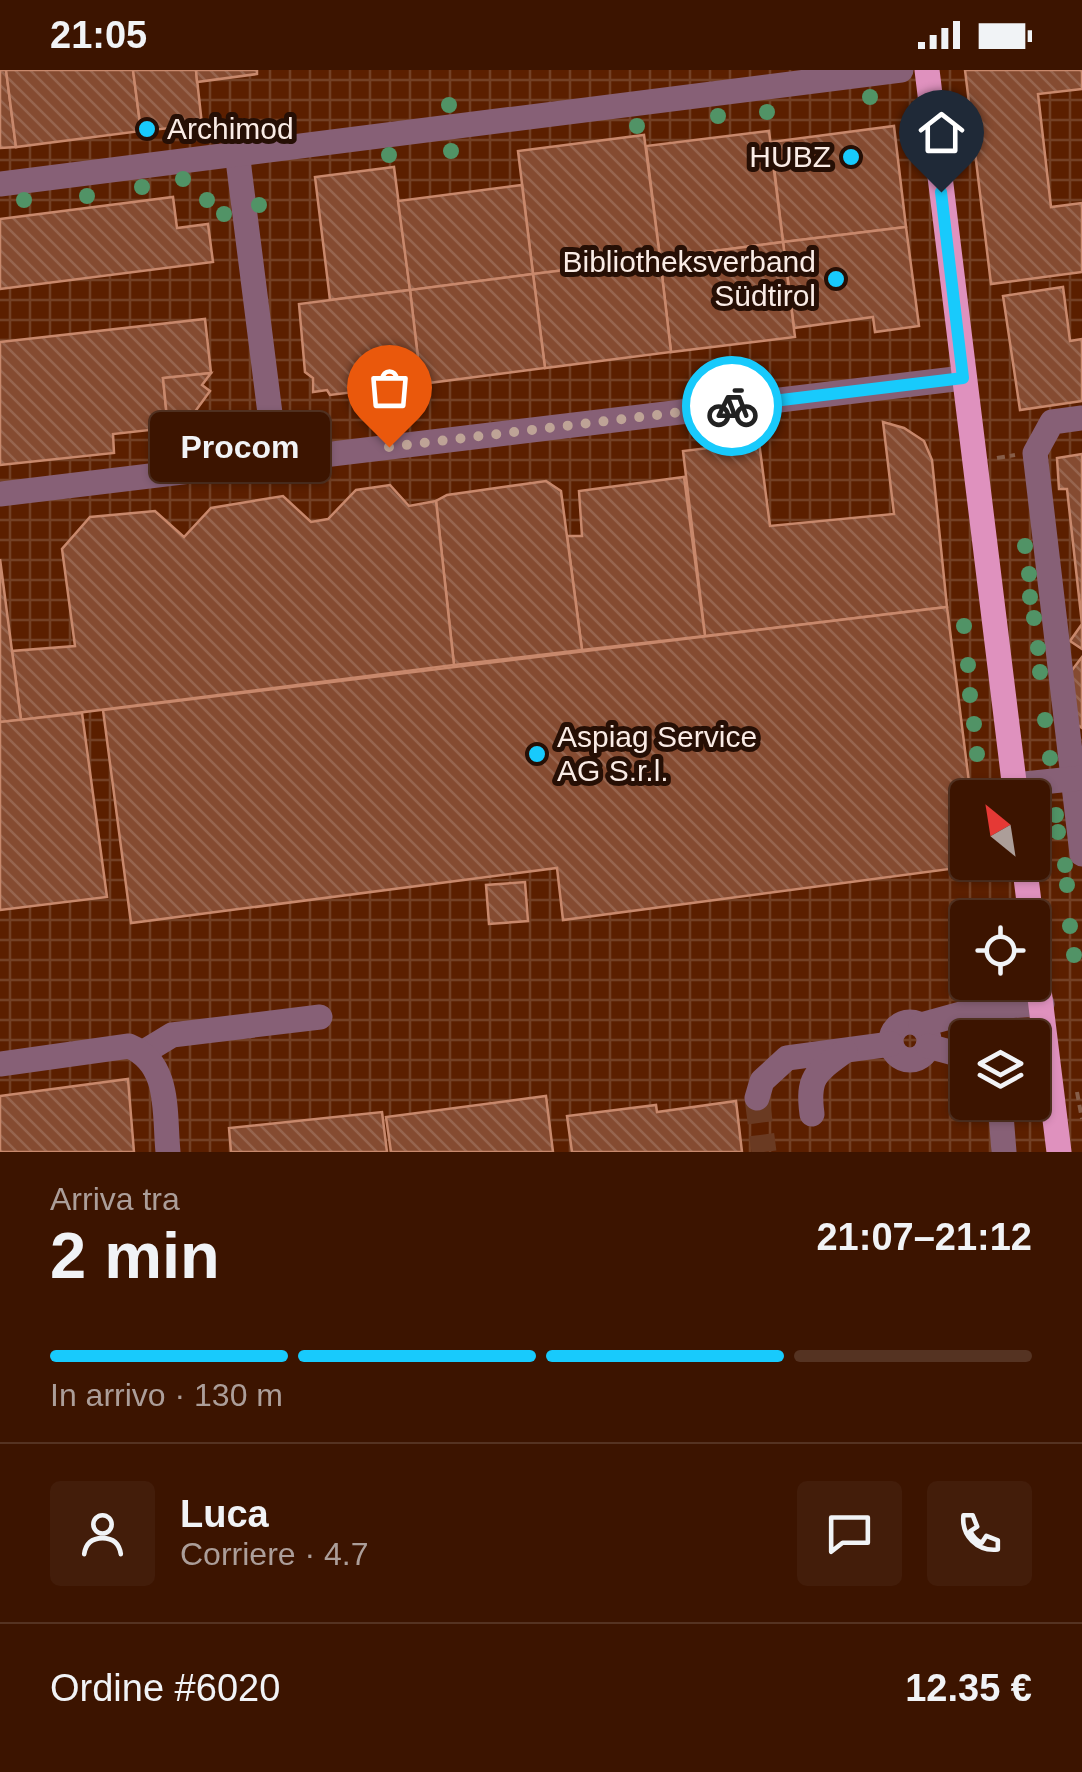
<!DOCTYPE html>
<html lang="it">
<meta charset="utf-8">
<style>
:root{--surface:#3c1400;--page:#431d0a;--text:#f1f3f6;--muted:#ac9e99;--line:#532;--accent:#18cafc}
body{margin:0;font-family:Helvetica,sans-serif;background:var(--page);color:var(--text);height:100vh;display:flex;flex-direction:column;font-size:38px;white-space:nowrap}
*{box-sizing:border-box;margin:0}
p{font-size:32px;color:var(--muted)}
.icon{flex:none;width:55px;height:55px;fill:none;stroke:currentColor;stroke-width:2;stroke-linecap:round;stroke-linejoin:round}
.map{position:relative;height:1082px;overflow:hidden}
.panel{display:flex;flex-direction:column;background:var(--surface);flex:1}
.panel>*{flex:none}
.needle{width:65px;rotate:330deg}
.controls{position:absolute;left:950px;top:710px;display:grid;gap:20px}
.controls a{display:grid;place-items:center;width:100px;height:100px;border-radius:10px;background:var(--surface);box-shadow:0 2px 8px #0004,0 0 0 2px var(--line);font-size:50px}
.pin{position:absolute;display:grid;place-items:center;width:85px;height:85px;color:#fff;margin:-102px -42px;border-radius:50% 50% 50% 0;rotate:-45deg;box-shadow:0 0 10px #0007}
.pin .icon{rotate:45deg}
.courier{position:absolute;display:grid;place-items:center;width:100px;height:100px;margin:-50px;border:8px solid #18cafc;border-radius:50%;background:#fff;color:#222;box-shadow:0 2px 12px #0007}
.bubble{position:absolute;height:70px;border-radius:10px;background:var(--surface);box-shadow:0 2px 8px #0004,0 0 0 2px var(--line);font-size:32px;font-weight:700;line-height:70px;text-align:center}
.summary em{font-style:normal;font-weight:700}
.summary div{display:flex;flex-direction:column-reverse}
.summary{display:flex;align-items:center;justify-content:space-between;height:170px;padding:0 50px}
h1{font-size:65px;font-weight:700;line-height:75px}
.bar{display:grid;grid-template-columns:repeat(4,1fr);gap:15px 10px;align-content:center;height:120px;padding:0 50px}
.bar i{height:12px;border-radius:8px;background:var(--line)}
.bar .on{background:var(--accent)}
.bar p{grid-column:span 4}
.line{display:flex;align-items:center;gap:25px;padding:0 50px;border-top:2px solid var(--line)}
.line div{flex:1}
.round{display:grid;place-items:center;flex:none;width:105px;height:105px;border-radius:10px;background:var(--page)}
.status{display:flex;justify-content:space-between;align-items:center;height:70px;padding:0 50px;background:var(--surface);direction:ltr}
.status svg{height:28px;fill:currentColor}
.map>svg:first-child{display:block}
.industrial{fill:url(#industrial-grid);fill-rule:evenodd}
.building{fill:url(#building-back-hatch);stroke:#c8886c;stroke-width:2.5}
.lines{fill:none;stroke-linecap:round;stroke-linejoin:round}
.minor-tunnel{stroke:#6a3a22;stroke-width:25;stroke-dasharray:25 12;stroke-linecap:butt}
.path{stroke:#865d48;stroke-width:4;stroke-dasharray:8 5;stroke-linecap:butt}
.minor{stroke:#876076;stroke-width:25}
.major{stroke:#df91be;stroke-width:25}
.tree{fill:#519366}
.done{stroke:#bea396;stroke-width:10;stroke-dasharray:0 18}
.route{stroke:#18cafc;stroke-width:12}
.poi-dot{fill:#18cafc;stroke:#260f05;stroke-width:4}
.labels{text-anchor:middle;stroke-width:10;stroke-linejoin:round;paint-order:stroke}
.poi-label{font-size:30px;fill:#faece6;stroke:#260f05;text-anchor:start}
</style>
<div class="status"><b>21:05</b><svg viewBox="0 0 49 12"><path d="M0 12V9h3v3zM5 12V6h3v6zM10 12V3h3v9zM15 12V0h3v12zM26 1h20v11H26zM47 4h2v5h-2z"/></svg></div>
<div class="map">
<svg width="1082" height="1082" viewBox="0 0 1082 1082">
<defs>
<pattern id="industrial-grid" width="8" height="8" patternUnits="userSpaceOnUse" patternTransform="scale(2.5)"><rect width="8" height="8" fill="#5b1f00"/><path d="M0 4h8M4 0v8" fill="none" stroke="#734025"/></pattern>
<pattern id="building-back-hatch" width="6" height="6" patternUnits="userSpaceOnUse" patternTransform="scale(2.5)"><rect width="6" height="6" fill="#854b31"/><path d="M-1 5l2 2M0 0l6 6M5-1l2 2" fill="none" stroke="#97654f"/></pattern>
</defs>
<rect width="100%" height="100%" fill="#501b00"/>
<path class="industrial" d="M0,0h1082v1082h-1082zM968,728h64v64h-64zM968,848h64v64h-64zM968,968h64v64h-64z"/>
<g class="building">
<polygon points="0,0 6,0 16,77 0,78"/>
<polygon points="6,0 133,0 141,61 16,77"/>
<polygon points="133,0 196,0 202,55 141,61"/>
<polygon points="196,0 257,0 257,4 197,12"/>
<polygon points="965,0 1082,0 1082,19 1038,24 1051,137 1082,133 1082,202 991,214"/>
<polygon points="894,56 906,157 783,172 771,72"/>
<polygon points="769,61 783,172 660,188 646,76"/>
<polygon points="644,65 660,188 533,204 518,81"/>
<polygon points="394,97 410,220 330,230 315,107"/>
<polygon points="522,115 533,204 410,220 398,131"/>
<polygon points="173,127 177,158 208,154 213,192 0,219 0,149"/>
<polygon points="906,157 919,256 875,262 873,247 794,258 783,172"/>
<polygon points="783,172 795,267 671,282 660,188"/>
<polygon points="660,188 671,282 545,298 533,204"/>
<polygon points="533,204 545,298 421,314 410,220"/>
<polygon points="1063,217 1070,271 1082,269 1082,331 1020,340 1003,226"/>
<polygon points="410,220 421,314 330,325 327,320 313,322 313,308 305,302 299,234"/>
<polygon points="205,249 211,303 163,308 168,358 113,364 114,383 0,395 0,272"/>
<polygon points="211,303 202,315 210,321 189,350 180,343 168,358 163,308"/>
<polygon points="883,352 904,358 924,371 932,390 947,537 705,566 683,381 759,372 770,456 894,444"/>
<polygon points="1082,384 1082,579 1070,571 1082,554 1067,419 1059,419 1057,388"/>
<polygon points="684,407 705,566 582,580 567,466 582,466 579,421"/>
<polygon points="546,411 561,421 582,580 454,595 436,431 447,425"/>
<polygon points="390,415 409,436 436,431 454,595 21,650 12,581 75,576 62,479 90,447 155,441 184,467 211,438 283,426 311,452 328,449 356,420"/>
<polygon points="0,489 21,650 0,652"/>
<polygon points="947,537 971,728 968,728 968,792 980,792 980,795 563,850 557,798 131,853 103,640"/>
<polygon points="1082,587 1082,658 1075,653 1069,604"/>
<polygon points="82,643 107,827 0,840 0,652"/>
<polygon points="525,812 528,851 489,854 486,815"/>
<polygon points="128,1009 134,1082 0,1082 0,1026"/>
<polygon points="546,1026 553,1082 391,1082 386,1047"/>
<polygon points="736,1031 742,1082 572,1082 567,1046 656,1035 657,1042"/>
<polygon points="382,1042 387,1082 231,1082 229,1058"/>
</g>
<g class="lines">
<polyline class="minor-tunnel" points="757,1028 764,1082"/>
<g class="path">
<polyline points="997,388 1015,385"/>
<polyline points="1038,734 1043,780"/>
<polyline points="1077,1022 1082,1049"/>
</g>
<g class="minor">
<polyline points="237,82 276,391"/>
<polyline points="0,114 901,0"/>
<polyline points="1082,348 1052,352 1035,383 1082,784"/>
<polyline points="0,424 963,308"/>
<polyline points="1014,715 1082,708"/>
<circle cx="910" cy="971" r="19"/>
<polyline points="921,955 986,937 1042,934"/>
<polyline points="928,976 968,987"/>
<polyline points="144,982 172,965 320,947"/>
<path d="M0,994l129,-18c42,18 35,66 39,106"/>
<polyline points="757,1028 762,1011 787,988 891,974"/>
<polyline points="1000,1032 1004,1082"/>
<path d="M812,1044c-5,-37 4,-42 33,-63"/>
</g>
<g class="major">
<polyline points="927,0 1016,728"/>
<polyline points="1024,792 1031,848"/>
<polyline points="1032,863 1059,1082"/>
</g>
</g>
<g class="tree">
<circle cx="870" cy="27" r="8"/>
<circle cx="449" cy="35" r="8"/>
<circle cx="767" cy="42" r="8"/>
<circle cx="718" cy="46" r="8"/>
<circle cx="637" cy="56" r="8"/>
<circle cx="451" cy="81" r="8"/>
<circle cx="389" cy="85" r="8"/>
<circle cx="183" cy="109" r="8"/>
<circle cx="142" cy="117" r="8"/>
<circle cx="87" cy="126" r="8"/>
<circle cx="24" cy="130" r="8"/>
<circle cx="207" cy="130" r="8"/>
<circle cx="259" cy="135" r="8"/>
<circle cx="224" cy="144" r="8"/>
<circle cx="1025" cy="476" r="8"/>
<circle cx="1029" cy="504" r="8"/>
<circle cx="1030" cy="527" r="8"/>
<circle cx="1034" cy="548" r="8"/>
<circle cx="964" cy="556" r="8"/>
<circle cx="1038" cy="578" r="8"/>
<circle cx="968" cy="595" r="8"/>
<circle cx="1040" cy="602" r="8"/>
<circle cx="970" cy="625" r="8"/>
<circle cx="1045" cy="650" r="8"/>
<circle cx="974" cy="654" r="8"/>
<circle cx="977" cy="684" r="8"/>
<circle cx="1050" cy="688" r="8"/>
<circle cx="1056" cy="745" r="8"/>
<circle cx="1058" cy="762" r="8"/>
<circle cx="1065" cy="795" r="8"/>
<circle cx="1067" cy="815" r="8"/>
<circle cx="1070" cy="856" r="8"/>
<circle cx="1074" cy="885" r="8"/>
</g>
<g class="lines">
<polyline class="done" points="389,377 732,336"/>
<polyline class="route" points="732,336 963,308 941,122"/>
</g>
<g class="poi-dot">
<circle cx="147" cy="59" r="10"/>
<circle cx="851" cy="87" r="10"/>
<circle cx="836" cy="209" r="10"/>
<circle cx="537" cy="684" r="10"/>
</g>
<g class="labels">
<g class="poi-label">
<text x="167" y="69">Archimod</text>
<text x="831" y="97" text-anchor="end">HUBZ</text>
<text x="816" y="202" text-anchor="end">Bibliotheksverband<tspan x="816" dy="34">Südtirol</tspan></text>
<text x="557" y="677">Aspiag Service<tspan x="557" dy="34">AG S.r.l.</tspan></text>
</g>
</g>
</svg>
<div class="controls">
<a><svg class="needle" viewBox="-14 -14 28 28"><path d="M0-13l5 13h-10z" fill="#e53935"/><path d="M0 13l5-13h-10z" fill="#ac9e99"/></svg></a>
<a><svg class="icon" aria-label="locate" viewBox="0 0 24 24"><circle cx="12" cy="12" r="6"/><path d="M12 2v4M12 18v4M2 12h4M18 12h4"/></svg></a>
<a><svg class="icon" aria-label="layers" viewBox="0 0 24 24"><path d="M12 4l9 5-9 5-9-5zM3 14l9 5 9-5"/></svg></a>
</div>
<div class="pin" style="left:389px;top:377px;background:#ea580c"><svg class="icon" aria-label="bag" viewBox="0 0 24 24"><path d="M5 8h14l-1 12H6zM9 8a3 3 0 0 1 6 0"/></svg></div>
<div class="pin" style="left:941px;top:122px;background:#1f2937"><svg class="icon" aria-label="home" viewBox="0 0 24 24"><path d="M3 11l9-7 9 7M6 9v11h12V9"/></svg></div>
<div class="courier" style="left:732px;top:336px"><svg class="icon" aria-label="bike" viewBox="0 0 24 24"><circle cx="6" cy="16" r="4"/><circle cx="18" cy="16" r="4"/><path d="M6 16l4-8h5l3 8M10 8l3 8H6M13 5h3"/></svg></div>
<div class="bubble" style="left:150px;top:342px;width:180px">Procom</div>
</div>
<section class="panel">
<div class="summary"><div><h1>2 min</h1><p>Arriva tra</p></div><em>21:07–21:12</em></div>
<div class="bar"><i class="on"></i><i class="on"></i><i class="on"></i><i></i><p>In arrivo · 130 m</p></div>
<div class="line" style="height:180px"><a class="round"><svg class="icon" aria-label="person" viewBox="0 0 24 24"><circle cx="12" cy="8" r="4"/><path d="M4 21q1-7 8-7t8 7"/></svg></a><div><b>Luca</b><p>Corriere · 4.7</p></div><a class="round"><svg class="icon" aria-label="chat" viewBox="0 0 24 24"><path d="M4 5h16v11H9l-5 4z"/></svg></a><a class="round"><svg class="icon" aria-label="phone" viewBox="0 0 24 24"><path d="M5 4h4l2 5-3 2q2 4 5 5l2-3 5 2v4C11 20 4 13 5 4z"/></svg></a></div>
<div class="line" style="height:130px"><div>Ordine #6020</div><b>12.35 €</b></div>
</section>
